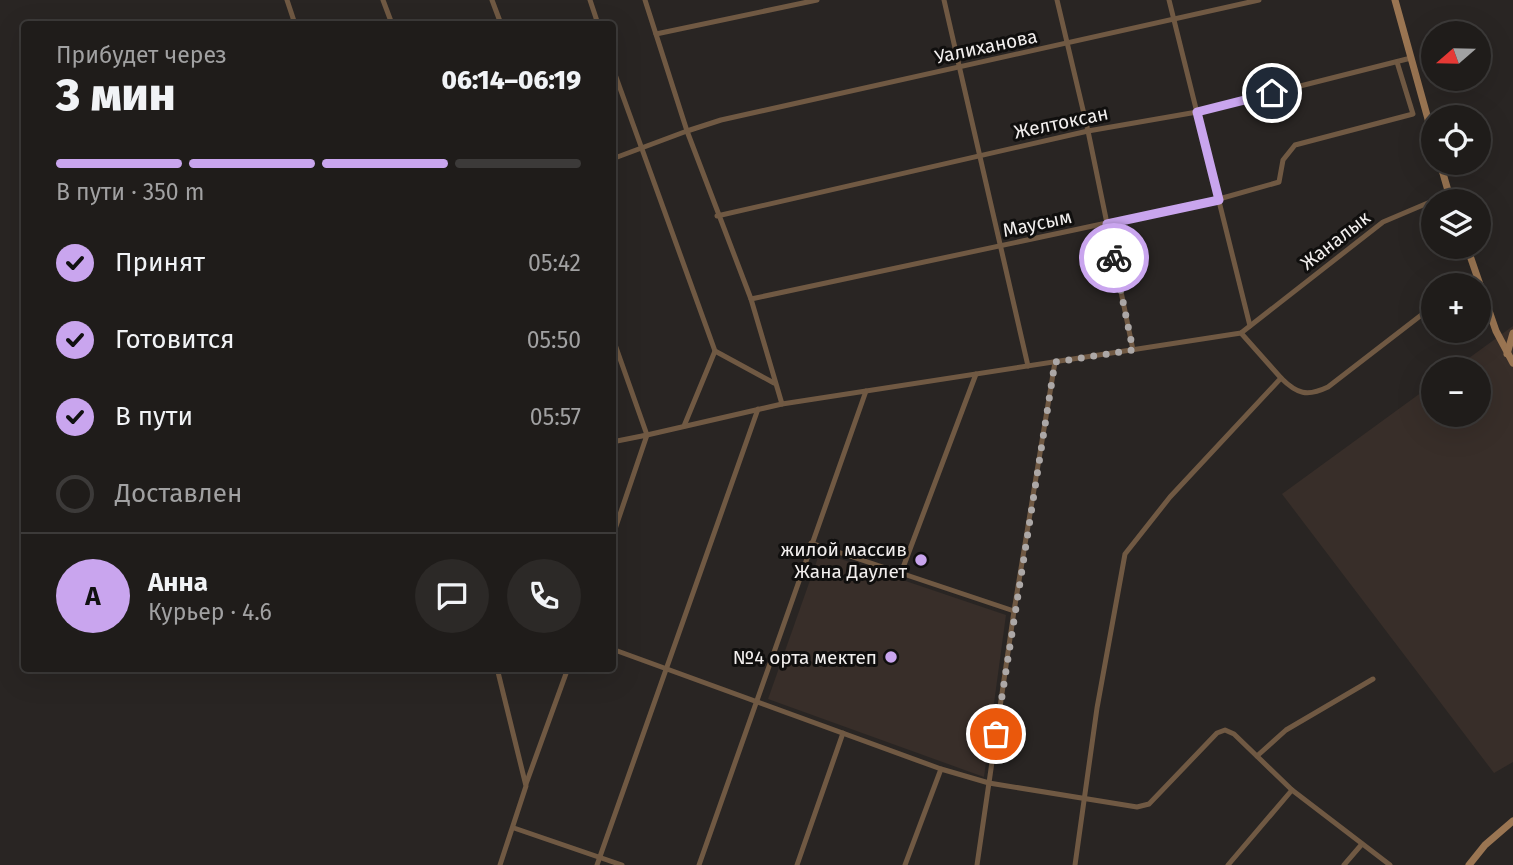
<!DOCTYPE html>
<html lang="ru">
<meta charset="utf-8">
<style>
:root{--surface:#1f1c1a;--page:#2c2927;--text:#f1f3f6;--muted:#a1a1a2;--line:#3c3a39;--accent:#c9a5ee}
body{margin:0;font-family:"Fira Sans",sans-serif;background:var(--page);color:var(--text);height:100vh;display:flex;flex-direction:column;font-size:26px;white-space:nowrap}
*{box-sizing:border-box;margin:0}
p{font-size:23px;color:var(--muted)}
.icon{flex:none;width:38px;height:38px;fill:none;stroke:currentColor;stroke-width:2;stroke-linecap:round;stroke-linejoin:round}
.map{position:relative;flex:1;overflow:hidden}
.side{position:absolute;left:21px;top:21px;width:595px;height:651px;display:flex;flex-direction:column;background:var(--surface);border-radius:7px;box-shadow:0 7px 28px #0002,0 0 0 2px var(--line)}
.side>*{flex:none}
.needle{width:46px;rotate:250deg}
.tools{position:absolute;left:1421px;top:21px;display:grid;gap:14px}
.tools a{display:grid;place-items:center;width:70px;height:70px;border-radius:50%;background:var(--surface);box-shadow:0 7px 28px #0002,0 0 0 2px var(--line);font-size:35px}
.pin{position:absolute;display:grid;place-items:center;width:60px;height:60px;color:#fff;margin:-30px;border:4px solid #fff;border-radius:50%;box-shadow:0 2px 7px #0007}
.courier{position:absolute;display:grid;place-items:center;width:70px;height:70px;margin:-35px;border:5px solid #c9a5ee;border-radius:50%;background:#fff;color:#222;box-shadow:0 2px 9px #0007}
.summary em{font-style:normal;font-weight:800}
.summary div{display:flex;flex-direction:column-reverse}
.summary{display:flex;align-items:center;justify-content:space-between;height:119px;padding:0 35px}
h1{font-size:46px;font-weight:800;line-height:52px}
.bar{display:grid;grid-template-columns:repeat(4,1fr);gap:10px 7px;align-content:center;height:84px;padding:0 35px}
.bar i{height:9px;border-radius:5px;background:var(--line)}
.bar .current{background:var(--accent)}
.bar p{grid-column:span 4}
.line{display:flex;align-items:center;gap:18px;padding:0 35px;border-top:2px solid var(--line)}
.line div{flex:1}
.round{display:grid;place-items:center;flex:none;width:74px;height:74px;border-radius:37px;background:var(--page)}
ol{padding:0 35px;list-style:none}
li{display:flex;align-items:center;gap:21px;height:77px}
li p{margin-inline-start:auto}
li .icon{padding:7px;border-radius:50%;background:var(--accent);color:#111;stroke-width:4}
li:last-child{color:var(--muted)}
li i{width:38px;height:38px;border:4px solid var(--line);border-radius:50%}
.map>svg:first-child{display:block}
.built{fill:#382e29}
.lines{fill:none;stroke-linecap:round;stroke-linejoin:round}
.street{stroke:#705943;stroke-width:5}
.secondary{stroke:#9a7552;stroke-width:7}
.done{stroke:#aca8a7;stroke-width:7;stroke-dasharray:0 12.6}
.route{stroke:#c9a5ee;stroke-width:9}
.poi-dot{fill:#c9a5ee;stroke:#100f0e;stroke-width:2.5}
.labels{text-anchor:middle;stroke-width:6;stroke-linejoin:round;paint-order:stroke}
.street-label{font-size:19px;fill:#f2efee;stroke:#100f0e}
.poi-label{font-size:19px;fill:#f2efee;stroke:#100f0e;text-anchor:end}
</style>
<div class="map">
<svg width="1513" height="865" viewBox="0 0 1513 865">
<rect width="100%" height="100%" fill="#292523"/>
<g class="built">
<polygon points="1513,326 1513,762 1494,773 1282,494 1433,384 1433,415 1479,415 1479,369 1454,369"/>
<polygon points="820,552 1006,615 984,777 768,699"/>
</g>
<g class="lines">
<g class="street">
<polyline points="287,0 295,24"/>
<polyline points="383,0 392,24"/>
<polyline points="492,0 501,24"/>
<polyline points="590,0 598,24"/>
<polyline points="944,0 1028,366"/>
<polyline points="1057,0 1088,131 1133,350"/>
<polyline points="1169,0 1250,326"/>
<polyline points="1259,0 721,120 687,131 751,299 782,404 1241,333 1383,222 1449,194"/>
<polyline points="656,34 817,0"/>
<polyline points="612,66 715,351 774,383"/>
<polyline points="612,159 687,131 645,0"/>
<polyline points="717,216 1088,131 1197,112 1411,58"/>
<polyline points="1465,285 1478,280"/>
<polyline points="751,299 1219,199 1279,182 1283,160 1295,145 1413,114 1397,62"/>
<polyline points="612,336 647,435 782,404"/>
<path d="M1281,378c16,16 26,19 47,9l105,-81"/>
<polyline points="684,426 715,351"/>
<polyline points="612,442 647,435 612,538"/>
<polyline points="811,543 1014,611 977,865"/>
<polyline points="901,573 976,374"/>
<polyline points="1014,611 1055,362"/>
<polyline points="612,649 941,769 989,783 1137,807 1149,804 1217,733 1225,730 1234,734 1292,790 1390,865"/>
<polyline points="497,668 526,786 500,865"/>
<polyline points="1257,756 1286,730 1373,679"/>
<polyline points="526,784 568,668"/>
<polyline points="514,828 622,865"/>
<polyline points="597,865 758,409"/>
<polyline points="699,865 866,391"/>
<polyline points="797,865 843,733"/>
<polyline points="905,865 941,769"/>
<polyline points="1075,865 1097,708 1125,554 1170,497 1281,378 1241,333"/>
<polyline points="1228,865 1292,790"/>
<polyline points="1344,865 1362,844"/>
</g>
<g class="secondary">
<polyline points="1395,0 1433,137"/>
<polyline points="1440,163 1451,201"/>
<polyline points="1467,247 1496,331 1513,363"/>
<polyline points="1507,354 1513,333"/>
<polyline points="1469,865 1485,845 1513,821"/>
</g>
</g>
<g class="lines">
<polyline class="done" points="996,734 1055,362 1133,350 1114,258"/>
<polyline class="route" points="1114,258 1107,224 1219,200 1197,112 1272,93"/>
</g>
<g class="poi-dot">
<circle cx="921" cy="560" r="7"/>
<circle cx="891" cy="657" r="7"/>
</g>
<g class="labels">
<g class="street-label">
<text transform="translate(986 46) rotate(-12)" y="7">Уалиханова</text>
<text transform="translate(1061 122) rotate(-12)" y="7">Желтоксан</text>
<text transform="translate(1037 223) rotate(-12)" y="7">Маусым</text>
<text transform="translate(1335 240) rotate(-38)" y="7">Жаналык</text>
</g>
<g class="poi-label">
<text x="907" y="556">жилой массив<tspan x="907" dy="22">Жана Даулет</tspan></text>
<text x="877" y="664">№4 орта мектеп</text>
</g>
</g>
</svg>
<div class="tools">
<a><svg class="needle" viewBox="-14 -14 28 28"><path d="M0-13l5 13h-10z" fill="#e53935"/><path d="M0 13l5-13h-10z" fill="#a1a1a2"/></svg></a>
<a><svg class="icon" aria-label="locate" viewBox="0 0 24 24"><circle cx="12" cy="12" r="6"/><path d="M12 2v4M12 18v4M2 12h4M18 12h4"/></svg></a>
<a><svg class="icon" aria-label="layers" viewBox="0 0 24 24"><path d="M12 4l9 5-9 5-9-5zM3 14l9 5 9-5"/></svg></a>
<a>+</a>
<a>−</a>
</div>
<div class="pin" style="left:996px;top:734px;background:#ea580c"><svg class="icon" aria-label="bag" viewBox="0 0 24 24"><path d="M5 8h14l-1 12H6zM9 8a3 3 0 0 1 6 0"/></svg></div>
<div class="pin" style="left:1272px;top:93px;background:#1f2937"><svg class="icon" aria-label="home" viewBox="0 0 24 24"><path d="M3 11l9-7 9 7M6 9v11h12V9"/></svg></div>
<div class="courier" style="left:1114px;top:258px"><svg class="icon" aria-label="bike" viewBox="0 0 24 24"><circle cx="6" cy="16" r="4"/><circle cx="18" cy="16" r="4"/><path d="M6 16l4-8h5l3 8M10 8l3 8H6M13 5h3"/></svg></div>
<section class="side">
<div class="summary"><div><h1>3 мин</h1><p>Прибудет через</p></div><em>06:14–06:19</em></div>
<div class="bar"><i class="current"></i><i class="current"></i><i class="current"></i><i></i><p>В пути · 350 m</p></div>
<ol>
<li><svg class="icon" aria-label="check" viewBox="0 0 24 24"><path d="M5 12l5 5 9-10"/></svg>Принят<p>05:42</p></li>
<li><svg class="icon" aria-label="check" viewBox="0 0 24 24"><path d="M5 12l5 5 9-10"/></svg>Готовится<p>05:50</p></li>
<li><svg class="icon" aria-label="check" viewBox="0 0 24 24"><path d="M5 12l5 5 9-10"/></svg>В пути<p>05:57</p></li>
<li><i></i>Доставлен</li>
</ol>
<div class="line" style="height:126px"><b class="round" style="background:var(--accent);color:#111">А</b><div><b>Анна</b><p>Курьер · 4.6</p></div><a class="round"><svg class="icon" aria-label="chat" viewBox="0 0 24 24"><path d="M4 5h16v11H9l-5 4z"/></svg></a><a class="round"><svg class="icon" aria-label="phone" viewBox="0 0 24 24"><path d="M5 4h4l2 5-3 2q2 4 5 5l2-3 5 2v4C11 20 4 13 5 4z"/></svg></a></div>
</section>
</div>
